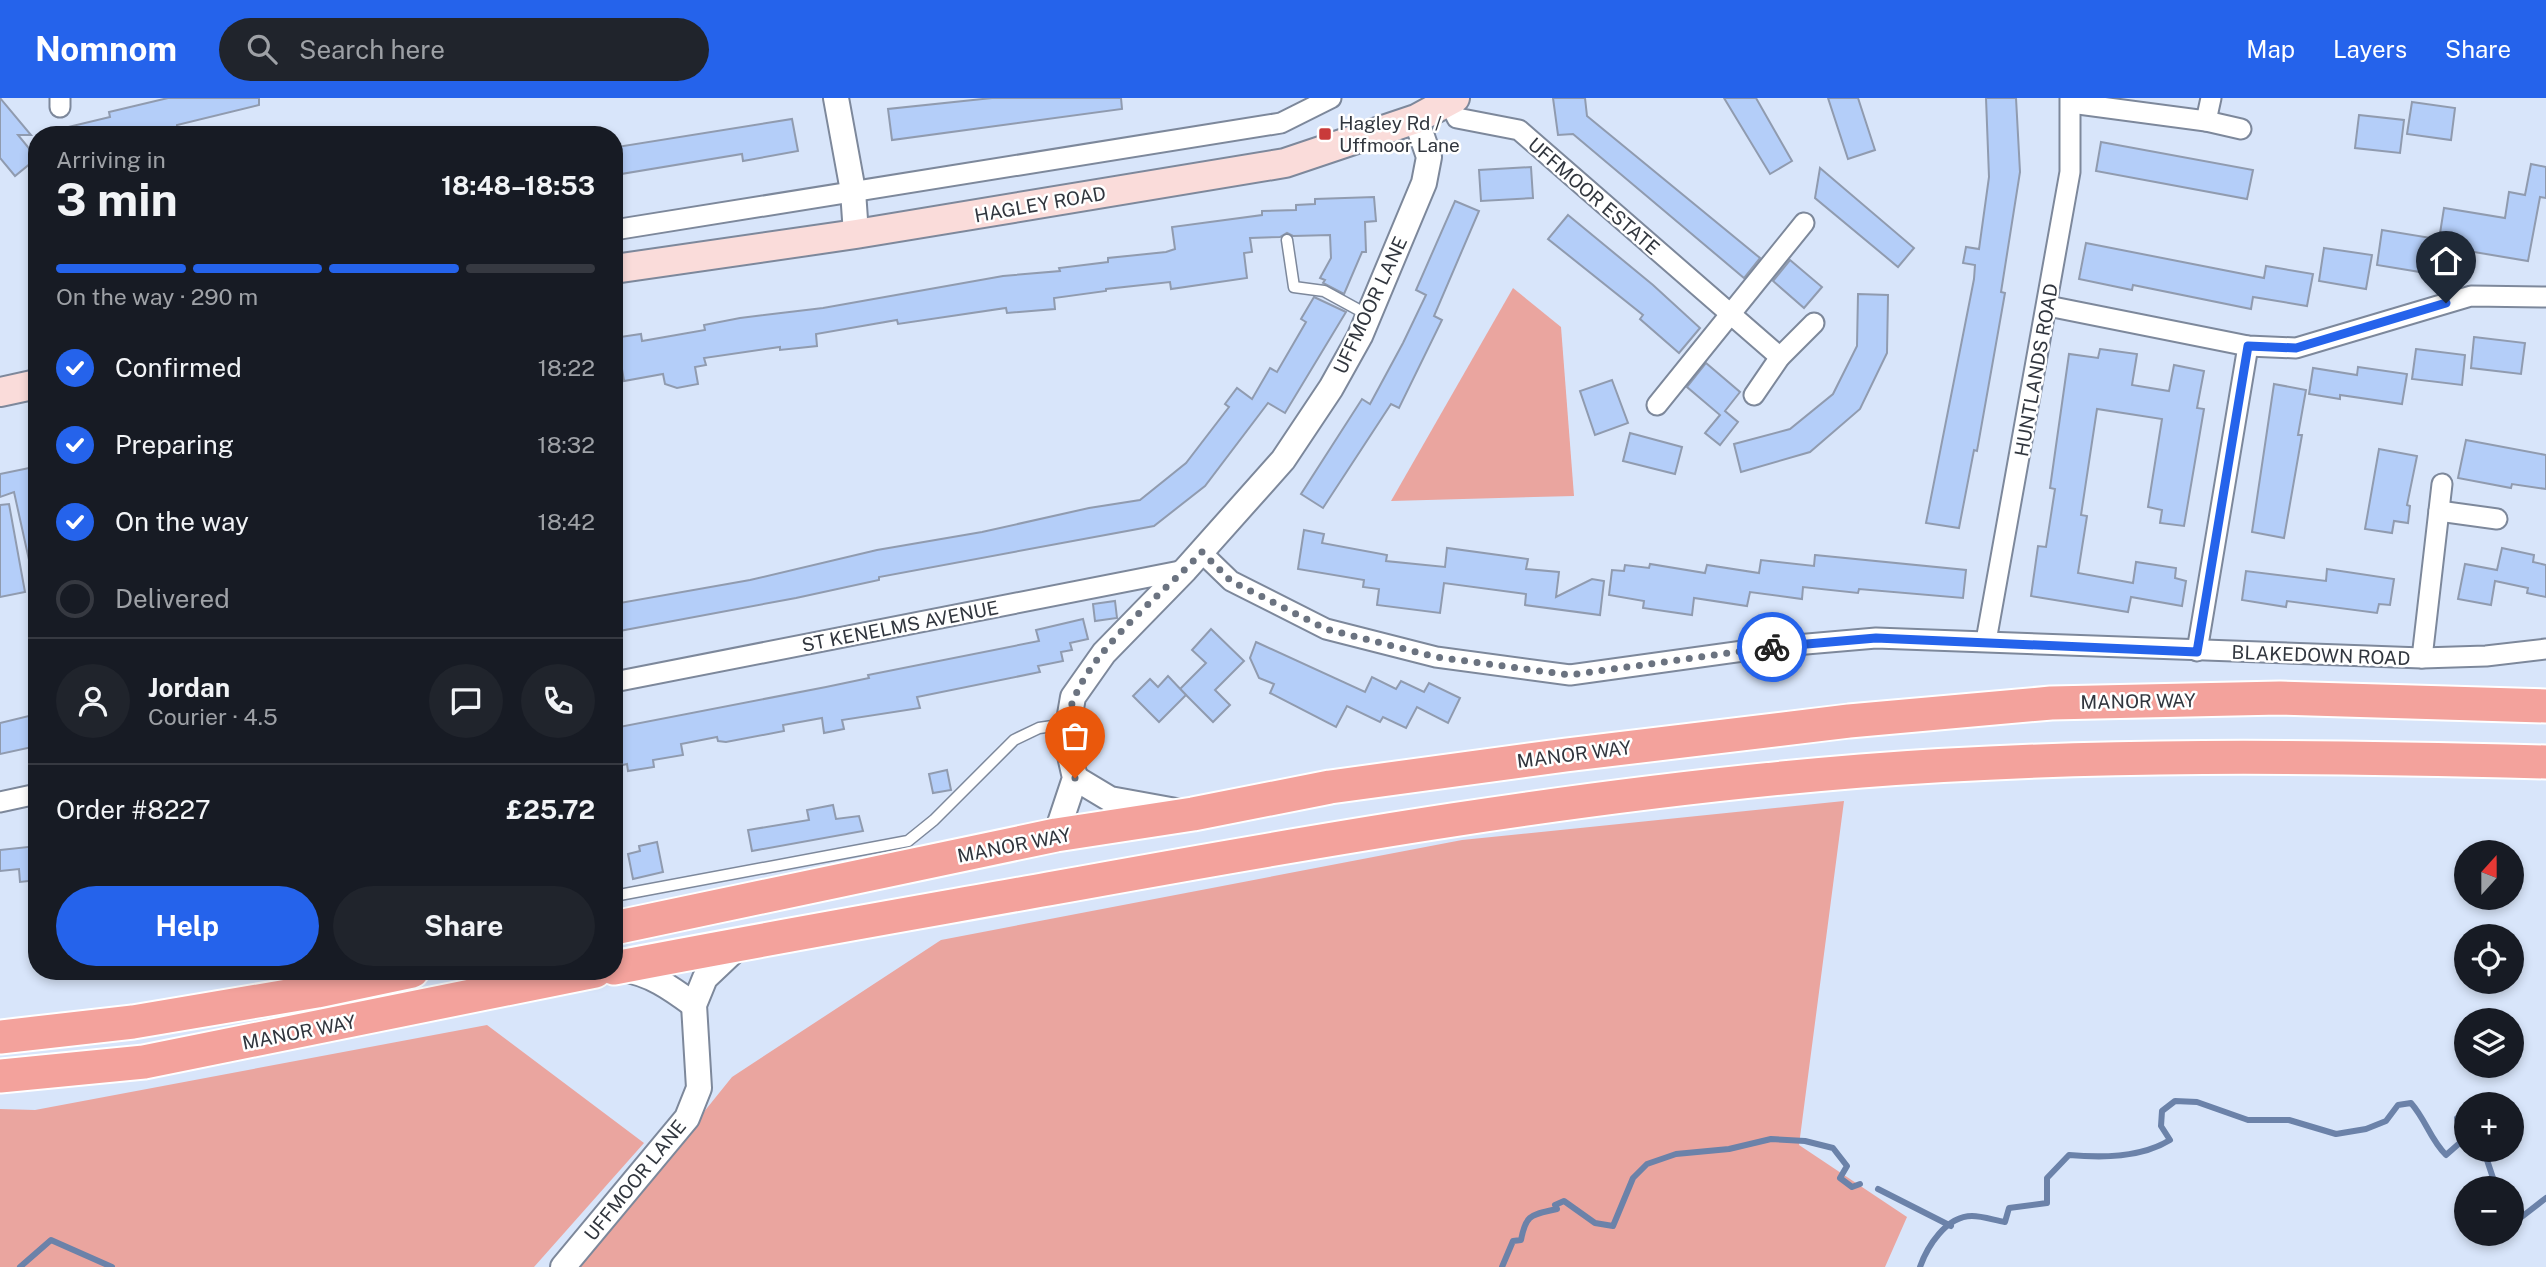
<!DOCTYPE html>
<meta charset="utf-8">
<style>
:root{--surface:#171b24;--page:#20242c;--text:#f1f3f6;--muted:#9ea1a6;--line:#363941;--accent:#2563eb}
body{margin:0;font-family:"Public Sans",sans-serif;background:var(--page);color:var(--text);height:100vh;display:flex;flex-direction:column;font-size:26px;white-space:nowrap}
*{box-sizing:border-box;margin:0}
p{font-size:23px;color:var(--muted)}
.icon{flex:none;width:38px;height:38px;fill:none;stroke:currentColor;stroke-width:2;stroke-linecap:round;stroke-linejoin:round}
.map{position:relative;flex:1;overflow:hidden}
.sheet{position:absolute;left:28px;top:28px;width:595px;height:854px;display:flex;flex-direction:column;background:var(--surface);border-radius:28px;box-shadow:0 4px 10px #0003}
.sheet>*{flex:none}
.needle{width:46px;rotate:21deg}
.buttons{position:absolute;left:2454px;top:742px;display:grid;gap:14px}
.buttons a{display:grid;place-items:center;width:70px;height:70px;border-radius:50%;background:var(--surface);box-shadow:0 4px 10px #0003;font-size:35px}
.pin{position:absolute;display:grid;place-items:center;width:60px;height:60px;color:#fff;margin:-72px -30px;border-radius:50% 50% 50% 0;rotate:-45deg;box-shadow:0 0 7px #0007}
.pin .icon{rotate:45deg}
.courier{position:absolute;display:grid;place-items:center;width:70px;height:70px;margin:-35px;border:5px solid #2563eb;border-radius:50%;background:#fff;color:#222;box-shadow:0 2px 9px #0007}
.head em{font-style:normal;font-weight:700}
.head div{display:flex;flex-direction:column-reverse}
.head{display:flex;align-items:center;justify-content:space-between;height:119px;padding:0 28px}
h1{font-size:46px;font-weight:700;line-height:52px}
.bar{display:grid;grid-template-columns:repeat(4,1fr);gap:10px 7px;align-content:center;height:84px;padding:0 28px}
.bar i{height:9px;border-radius:5px;background:var(--line)}
.bar .current{background:var(--accent)}
.bar p{grid-column:span 4}
.line{display:flex;align-items:center;gap:18px;padding:0 28px;border-top:2px solid var(--line)}
.line div{flex:1}
.round{display:grid;place-items:center;flex:none;width:74px;height:74px;border-radius:37px;background:var(--page)}
ol{padding:0 28px;list-style:none}
li{display:flex;align-items:center;gap:21px;height:77px}
li p{margin-inline-start:auto}
li .icon{padding:7px;border-radius:50%;background:var(--accent);color:#fff;stroke-width:4}
li:last-child{color:var(--muted)}
li i{width:38px;height:38px;border:4px solid var(--line);border-radius:50%}
.action{display:flex;gap:14px;margin-top:auto;padding:14px 28px}
.action a{flex:1;height:80px;border-radius:42px;background:var(--accent);color:#fff;font-size:28px;font-weight:700;line-height:80px;text-align:center}
.action a+a{background:var(--page);color:var(--text)}
header{display:flex;align-items:center;gap:42px;box-sizing:border-box;height:98px;padding:0 35px;background:var(--accent);color:#fff}
header strong{font-size:33px}
nav{display:flex;gap:38px;margin-inline-start:auto;font-size:24px}
.search{width:490px;height:63px;background:var(--page);display:flex;align-items:center;gap:18px;box-sizing:border-box;padding:0 24px;border-radius:38px;color:var(--muted);font-size:26px}
.map>svg:first-child{display:block}
.green{fill:#eaa59f}
.lines{fill:none;stroke-linecap:round;stroke-linejoin:round}
.stream{stroke:#6b82a9;stroke-width:6}
.building{fill:#b4cef9;stroke:#909baf;stroke-width:2}
.service-casing{stroke:#7d889b;stroke-width:13}
.minor-casing{stroke:#7d889b;stroke-width:23}
.tertiary-casing{stroke:#7d889b;stroke-width:28}
.secondary-casing{stroke:#7d889b;stroke-width:32}
.trunk-casing{stroke:#fff;stroke-width:37}
.service{stroke:#fff;stroke-width:10}
.minor{stroke:#fff;stroke-width:19}
.tertiary{stroke:#fff;stroke-width:24}
.secondary{stroke:#fadcda;stroke-width:28}
.trunk{stroke:#f3a29c;stroke-width:33}
.done{stroke:#6b7380;stroke-width:7;stroke-dasharray:0 12.6}
.route{stroke:#2563eb;stroke-width:9}
.poi-dot{fill:#c93a3a;stroke:#fff;stroke-width:2.5}
.labels{text-anchor:middle;stroke-width:5;stroke-linejoin:round;paint-order:stroke}
.poi-label{font-size:19px;fill:#31363e;stroke:#fff;text-anchor:start}
.street-label{font-size:19px;fill:#31363e;stroke:#fff}
</style>
<header>
<strong>Nomnom</strong>
<div class="search"><svg class="icon" aria-label="search" viewBox="0 0 24 24"><circle cx="10" cy="10" r="6"/><path d="M15 15l6 6"/></svg>Search here</div>
<nav><a>Map</a><a>Layers</a><a>Share</a></nav>
</header>
<div class="map">
<svg width="2546" height="1169" viewBox="0 0 2546 1169">
<rect width="100%" height="100%" fill="#d8e5fa"/>
<g class="green">
<polygon points="1513,190 1561,229 1574,398 1391,403"/>
<polygon points="1844,703 1799,1047 1907,1119 1885,1169 579,1169 732,979 941,842 1462,742"/>
<polygon points="487,927 644,1045 534,1169 0,1169 0,1011 35,1012"/>
</g>
<g class="lines">
<g class="stream">
<polyline points="2491,1090 2494,1083 2487,1062 2495,1052"/>
<polyline points="1878,1091 1951,1128"/>
<polyline points="2511,1120 2519,1121 2546,1100"/>
<polyline points="20,1169 51,1142 112,1169"/>
<path d="M1502,1169l11,-26 8,-1c5,-27 11,-25 36,-31l-2,-4 9,-4 31,22 18,3 20,-48 14,-14 29,-10 53,-5 42,-10 34,2 28,7 14,18 -7,12 12,9 8,-3"/>
<path d="M1920,1169c7,-20 26,-51 52,-51 10,0 22,4 33,6l4,-14 38,-5v-25l22,-23c33,3 72,3 101,-15l-9,-14 1,-15 13,-10 22,1 51,18h41l47,14 30,-5 20,-8 12,-16 13,-2c15,17 19,36 35,52l16,-14 -5,-23 9,-5"/>
</g>
</g>
<g class="building">
<polygon points="0,0 31,37 18,37 37,60 15,78 0,60"/>
<polygon points="168,0 259,0 259,7 177,27 177,30 148,37 64,37 64,30 110,19 109,14"/>
<polygon points="992,0 1121,0 1122,11 892,42 888,11"/>
<polygon points="1553,0 1585,0 1587,18 1760,160 1744,180 1573,36 1558,37"/>
<polygon points="1724,0 1756,0 1792,63 1770,76"/>
<polygon points="1828,0 1858,0 1875,52 1848,61"/>
<polygon points="1986,0 2016,0 2020,74 2001,194 2005,195 1977,353 1974,352 1959,430 1926,425 1974,181 1975,167 1963,165 1966,149 1979,151 1989,79"/>
<polygon points="2412,4 2455,10 2451,42 2407,36"/>
<polygon points="2359,17 2404,22 2400,55 2355,50"/>
<polygon points="792,21 798,53 743,63 742,56 621,76 617,49"/>
<polygon points="2101,44 2253,72 2247,101 2096,73"/>
<polygon points="2531,66 2546,69 2546,100 2540,99 2528,163 2438,148 2444,110 2505,120 2509,94 2525,97"/>
<polygon points="1531,69 1533,100 1481,103 1479,72"/>
<polygon points="1820,70 1914,150 1898,169 1815,100"/>
<polygon points="1374,99 1376,123 1365,124 1366,154 1362,154 1344,196 1323,185 1325,182 1320,180 1331,160 1330,137 1293,138 1287,135 1280,139 1250,140 1252,154 1244,155 1247,180 1171,191 1170,184 1106,191 1106,193 1054,200 1055,211 1007,215 1006,210 898,226 897,222 816,236 817,248 780,252 780,249 704,260 706,267 695,269 698,286 677,290 665,286 663,276 624,283 622,271 614,272 614,247 621,246 620,239 641,236 642,243 705,232 704,227 740,220 823,210 1003,178 1060,173 1059,170 1108,164 1108,160 1166,154 1175,151 1172,129 1262,117 1262,113 1296,112 1296,107 1315,106 1315,101"/>
<polygon points="1455,103 1479,113 1434,218 1442,222 1399,310 1391,306 1323,410 1301,396 1362,301 1370,306 1403,245 1426,197 1416,192"/>
<polygon points="1568,117 1653,187 1700,230 1679,255 1640,221 1643,217 1548,141"/>
<polygon points="2382,132 2431,140 2426,175 2377,167"/>
<polygon points="2086,145 2264,180 2266,168 2313,176 2307,208 2253,199 2251,211 2133,187 2132,192 2079,181"/>
<polygon points="2324,150 2372,157 2366,191 2319,183"/>
<polygon points="1790,162 1822,189 1804,210 1773,183"/>
<polygon points="1858,196 1888,197 1887,255 1860,311 1810,354 1741,374 1734,346 1790,331 1833,296 1857,248"/>
<polygon points="1314,199 1346,214 1285,315 1268,305 1205,388 1154,428 879,479 879,482 796,500 614,534 614,506 750,482 877,452 982,434 1089,410 1140,402 1186,365 1229,309 1225,306 1237,290 1252,301 1270,270 1277,274 1306,224 1301,221"/>
<polygon points="2474,239 2525,245 2521,276 2471,270"/>
<polygon points="2100,251 2137,256 2132,287 2169,293 2174,267 2204,273 2197,310 2204,311 2184,428 2160,425 2162,412 2148,409 2162,321 2097,311 2081,417 2087,418 2078,475 2133,485 2136,464 2176,470 2175,480 2186,483 2182,508 2131,499 2128,514 2031,498 2038,448 2046,449 2055,391 2050,390 2069,256 2098,260"/>
<polygon points="2416,251 2465,257 2462,287 2412,281"/>
<polygon points="1706,265 1740,294 1725,313 1738,324 1720,347 1705,335 1720,317 1687,289"/>
<polygon points="2358,269 2407,276 2402,306 2340,297 2340,301 2309,296 2313,270 2357,277"/>
<polygon points="1612,282 1628,325 1595,337 1580,293"/>
<polygon points="2274,286 2306,292 2298,337 2302,337 2284,440 2252,434"/>
<polygon points="1630,335 1682,349 1675,376 1623,363"/>
<polygon points="2466,342 2546,357 2546,391 2512,386 2511,390 2458,380"/>
<polygon points="2379,351 2417,358 2407,407 2410,408 2408,425 2394,423 2392,435 2365,431"/>
<polygon points="34,369 37,461 29,462 14,394 0,399 0,376"/>
<polygon points="9,406 25,494 0,499 0,407"/>
<polygon points="1304,432 1324,436 1322,445 1387,457 1386,463 1445,469 1447,450 1528,461 1526,471 1559,474 1556,499 1592,481 1604,483 1600,517 1525,507 1526,496 1444,485 1440,515 1377,507 1379,491 1363,489 1364,482 1298,471"/>
<polygon points="2502,450 2534,457 2533,464 2546,467 2546,499 2527,495 2528,490 2495,483 2491,507 2458,501 2465,466 2497,472"/>
<polygon points="1815,457 1966,472 1963,500 1859,491 1858,495 1803,489 1802,501 1750,494 1747,508 1694,500 1692,517 1643,510 1644,503 1609,497 1612,472 1624,473 1625,467 1649,470 1650,466 1705,475 1707,467 1759,475 1761,462 1814,468"/>
<polygon points="2327,471 2394,481 2390,507 2379,506 2377,515 2287,503 2286,509 2242,502 2246,473 2326,483"/>
<polygon points="1115,503 1117,520 1095,523 1093,506"/>
<polygon points="1083,521 1088,541 1070,545 1072,552 1061,554 1063,563 1038,568 1040,574 917,599 920,610 842,622 844,631 824,635 822,620 783,627 784,633 726,644 718,643 717,639 681,646 683,657 653,662 654,669 628,673 627,666 614,669 614,630 826,589 869,580 868,577 1039,543 1036,532"/>
<polygon points="1211,531 1244,563 1215,592 1230,607 1213,624 1180,591 1206,565 1192,552"/>
<polygon points="1256,544 1365,594 1372,579 1396,591 1401,583 1424,594 1429,585 1460,600 1448,625 1417,609 1406,630 1383,619 1380,624 1347,608 1336,629 1270,595 1274,586 1259,580 1250,560"/>
<polygon points="1168,578 1186,597 1159,624 1133,598 1150,581 1158,589"/>
<polygon points="37,616 37,648 0,656 0,625"/>
<polygon points="947,672 951,692 933,695 929,676"/>
<polygon points="833,707 836,721 859,718 863,733 752,753 748,732 809,722 807,712"/>
<polygon points="657,744 663,774 633,781 628,756 640,753 639,748"/>
<polygon points="37,748 37,782 20,784 19,771 0,773 0,752"/>
</g>
<g class="lines">
<g class="service-casing">
<g id="service">
<polyline points="1287,142 1294,189 1324,193 1368,217"/>
<polyline points="614,798 908,743 934,722 1014,642 1039,630 1066,626"/>
</g>
</g>
<g class="minor-casing">
<g id="minor">
<polyline points="60,0 60,9"/>
<polyline points="1449,4 1457,20 1519,32 1780,259"/>
<polyline points="2071,5 2206,23 2241,31"/>
<polyline points="2206,23 2211,0"/>
<polyline points="614,132 1281,25 1331,0"/>
<polyline points="2048,208 2248,248 2296,250 2471,198 2546,199"/>
<polyline points="1754,297 1780,259 1814,225"/>
<polyline points="1657,307 1804,125"/>
<polyline points="2439,413 2497,421"/>
<polyline points="1201,454 1231,483 1326,531 1436,559 1570,577 1772,549 1876,540 2422,560 2486,558 2546,551"/>
<polyline points="1986,543 2070,74 2070,0"/>
<polyline points="2197,553 2248,248"/>
<polyline points="2422,560 2442,386"/>
<polyline points="614,584 1185,472"/>
<polyline points="0,704 37,696"/>
</g>
</g>
<g class="tertiary-casing">
<g id="tertiary">
<polyline points="836,0 853,93 856,136"/>
<polyline points="1075,680 1110,701 1176,713"/>
<polyline points="1056,737 1075,680 1066,640 1073,599 1104,555 1185,472 1283,362 1331,290 1360,238 1424,85 1429,59 1416,21"/>
<path d="M621,871c29,4 50,19 73,36"/>
<polyline points="563,1169 687,1020 699,990 694,907 705,880 742,845"/>
</g>
</g>
<g class="secondary-casing">
<g id="secondary">
<polyline points="614,171 856,136 1285,65 1416,21 1455,0"/>
<polyline points="0,294 37,286"/>
</g>
</g>
<g class="trunk-casing">
<g id="trunk">
<polyline points="614,830 1056,737 1193,716 1330,689 1566,657 1849,623 2051,605 2280,600 2546,608"/>
<path d="M614,870c144,-28 289,-53 434,-79 270,-49 539,-96 813,-118 228,-18 456,-15 685,-9"/>
<polyline points="0,939 133,924 317,893 412,873"/>
<polyline points="0,978 144,964 595,873"/>
</g>
</g>
<use href="#service" class="service"/>
<use href="#minor" class="minor"/>
<use href="#tertiary" class="tertiary"/>
<use href="#secondary" class="secondary"/>
<use href="#trunk" class="trunk"/>
</g>
<g class="lines">
<path class="done" d="M1075,680c-4,-17 -11,-36 -8,-54 8,-64 92,-126 135,-172l29,29 95,48 110,28 134,18 202,-28"/>
<polyline class="route" points="1772,549 1876,540 2197,554 2248,248 2296,250 2446,205"/>
</g>
<rect class="poi-dot" x="1318" y="29" width="14" height="14" rx="3.5"/>
<g class="labels">
<g class="poi-label">
<text x="1339" y="32">Hagley Rd /<tspan x="1339" dy="22">Uffmoor Lane</tspan></text>
</g>
<g class="street-label">
<text transform="translate(1594 98) rotate(41)" y="7">UFFMOOR ESTATE</text>
<text transform="translate(1040 106) rotate(-10)" y="7">HAGLEY ROAD</text>
<text transform="translate(1370 207) rotate(-65)" y="7">UFFMOOR LANE</text>
<text transform="translate(2036 272) rotate(-80)" y="7">HUNTLANDS ROAD</text>
<text transform="translate(900 528) rotate(-11)" y="7">ST KENELMS AVENUE</text>
<text transform="translate(2321 557) rotate(2)" y="7">BLAKEDOWN ROAD</text>
<text transform="translate(2138 603) rotate(-1)" y="7">MANOR WAY</text>
<text transform="translate(1574 656) rotate(-7)" y="7">MANOR WAY</text>
<text transform="translate(1014 747) rotate(-11)" y="7">MANOR WAY</text>
<text transform="translate(299 934) rotate(-11)" y="7">MANOR WAY</text>
<text transform="translate(635 1082) rotate(-51)" y="7">UFFMOOR LANE</text>
</g>
</g>
</svg>
<div class="buttons">
<a><svg class="needle" viewBox="-14 -14 28 28"><path d="M0-13l5 13h-10z" fill="#e53935"/><path d="M0 13l5-13h-10z" fill="#9ea1a6"/></svg></a>
<a><svg class="icon" aria-label="locate" viewBox="0 0 24 24"><circle cx="12" cy="12" r="6"/><path d="M12 2v4M12 18v4M2 12h4M18 12h4"/></svg></a>
<a><svg class="icon" aria-label="layers" viewBox="0 0 24 24"><path d="M12 4l9 5-9 5-9-5zM3 14l9 5 9-5"/></svg></a>
<a>+</a>
<a>−</a>
</div>
<div class="pin" style="left:1075px;top:680px;background:#ea580c"><svg class="icon" aria-label="bag" viewBox="0 0 24 24"><path d="M5 8h14l-1 12H6zM9 8a3 3 0 0 1 6 0"/></svg></div>
<div class="pin" style="left:2446px;top:205px;background:#1f2937"><svg class="icon" aria-label="home" viewBox="0 0 24 24"><path d="M3 11l9-7 9 7M6 9v11h12V9"/></svg></div>
<div class="courier" style="left:1772px;top:549px"><svg class="icon" aria-label="bike" viewBox="0 0 24 24"><circle cx="6" cy="16" r="4"/><circle cx="18" cy="16" r="4"/><path d="M6 16l4-8h5l3 8M10 8l3 8H6M13 5h3"/></svg></div>
<section class="sheet">
<div class="head"><div><h1>3 min</h1><p>Arriving in</p></div><em>18:48–18:53</em></div>
<div class="bar"><i class="current"></i><i class="current"></i><i class="current"></i><i></i><p>On the way · 290 m</p></div>
<ol>
<li><svg class="icon" aria-label="check" viewBox="0 0 24 24"><path d="M5 12l5 5 9-10"/></svg>Confirmed<p>18:22</p></li>
<li><svg class="icon" aria-label="check" viewBox="0 0 24 24"><path d="M5 12l5 5 9-10"/></svg>Preparing<p>18:32</p></li>
<li><svg class="icon" aria-label="check" viewBox="0 0 24 24"><path d="M5 12l5 5 9-10"/></svg>On the way<p>18:42</p></li>
<li><i></i>Delivered</li>
</ol>
<div class="line" style="height:126px"><a class="round"><svg class="icon" aria-label="person" viewBox="0 0 24 24"><circle cx="12" cy="8" r="4"/><path d="M4 21q1-7 8-7t8 7"/></svg></a><div><b>Jordan</b><p>Courier · 4.5</p></div><a class="round"><svg class="icon" aria-label="chat" viewBox="0 0 24 24"><path d="M4 5h16v11H9l-5 4z"/></svg></a><a class="round"><svg class="icon" aria-label="phone" viewBox="0 0 24 24"><path d="M5 4h4l2 5-3 2q2 4 5 5l2-3 5 2v4C11 20 4 13 5 4z"/></svg></a></div>
<div class="line" style="height:91px"><div>Order #8227</div><b>£25.72</b></div>
<div class="action"><a>Help</a><a>Share</a></div>
</section>
</div>
